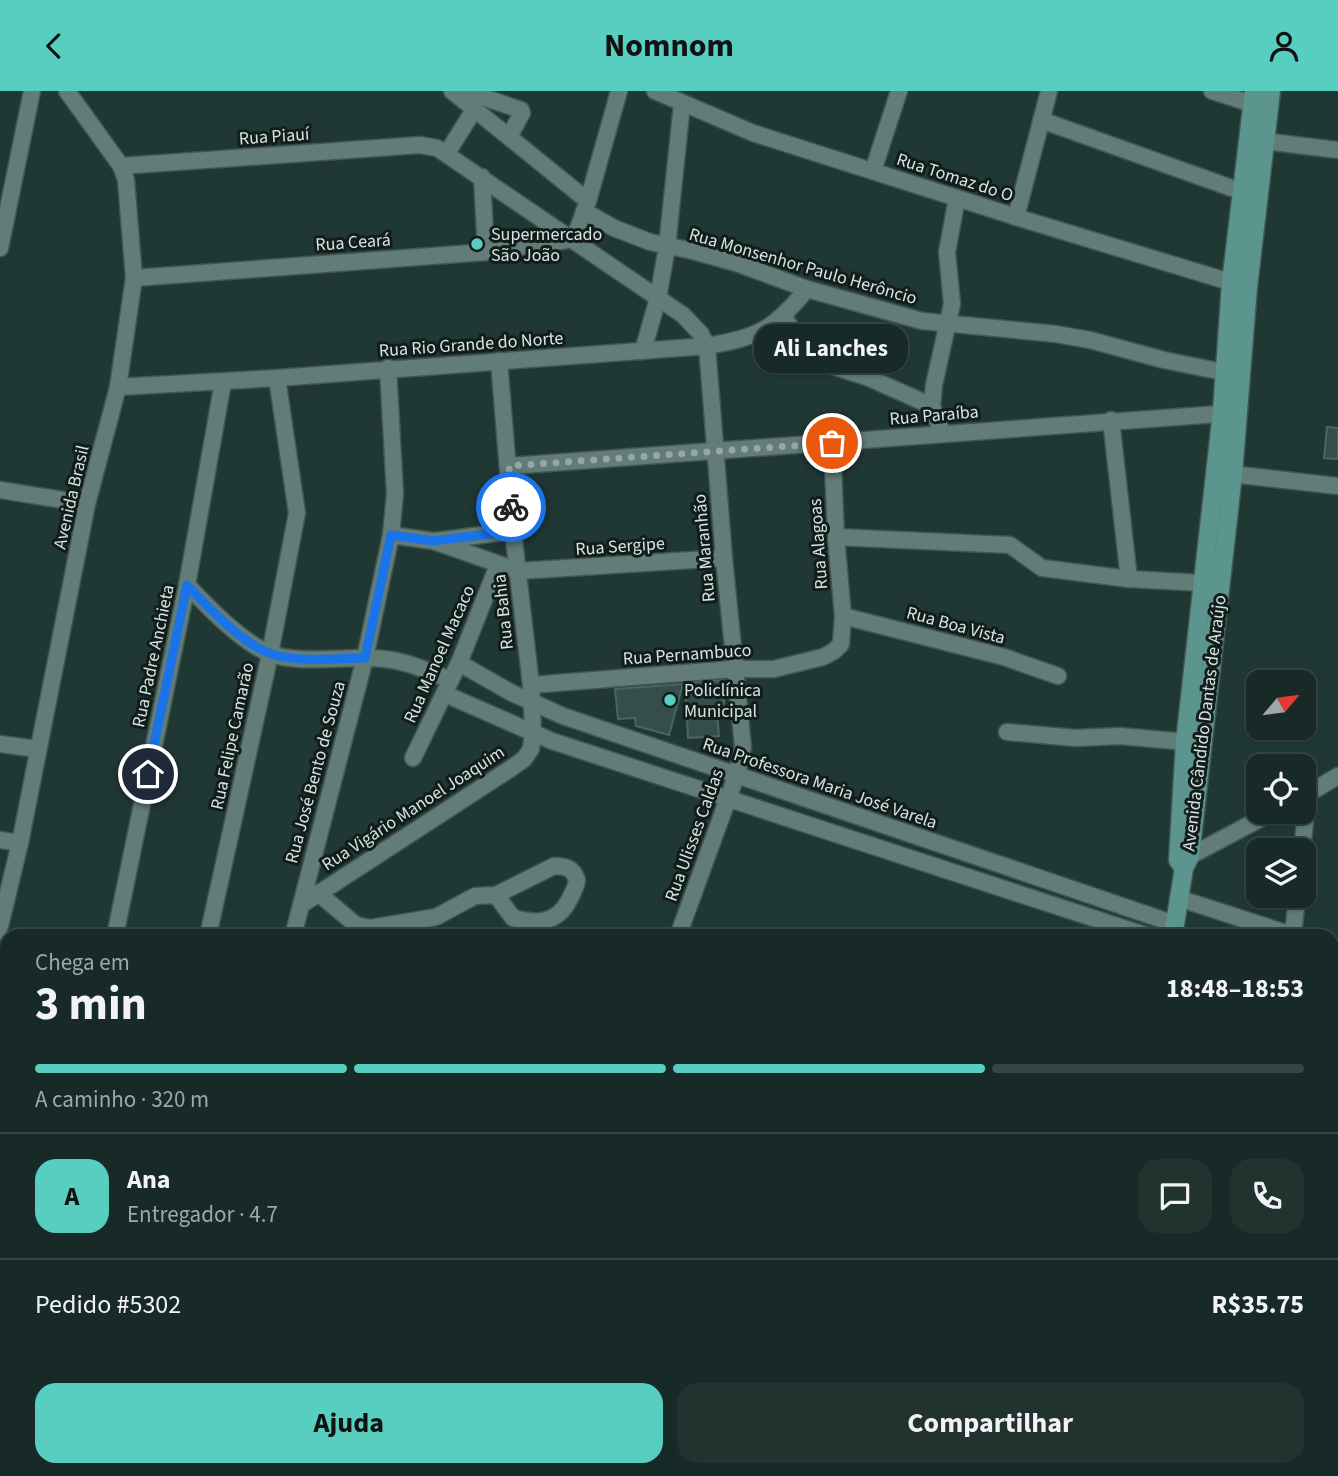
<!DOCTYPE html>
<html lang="pt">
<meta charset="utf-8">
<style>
:root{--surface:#182a27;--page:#21322f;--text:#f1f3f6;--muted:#9fa7a7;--line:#364644;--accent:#58cec0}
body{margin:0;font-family:"Source Sans 3",sans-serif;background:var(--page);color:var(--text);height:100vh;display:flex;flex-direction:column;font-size:26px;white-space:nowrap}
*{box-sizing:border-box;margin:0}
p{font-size:23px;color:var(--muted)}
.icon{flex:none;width:38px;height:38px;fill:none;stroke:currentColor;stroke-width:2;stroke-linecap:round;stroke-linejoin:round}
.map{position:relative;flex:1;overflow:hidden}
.drawer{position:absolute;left:0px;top:838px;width:1339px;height:548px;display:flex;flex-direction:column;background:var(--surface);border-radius:21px 21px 0 0;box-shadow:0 2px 5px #0004,0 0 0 2px var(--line)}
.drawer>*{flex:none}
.needle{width:46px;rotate:61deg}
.controls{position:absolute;left:1246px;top:579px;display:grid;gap:14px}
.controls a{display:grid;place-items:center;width:70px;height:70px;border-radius:14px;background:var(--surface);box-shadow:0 2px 5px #0004,0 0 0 2px var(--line);font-size:35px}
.pin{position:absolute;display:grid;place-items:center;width:60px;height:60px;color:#fff;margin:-30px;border:4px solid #fff;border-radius:50%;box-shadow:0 2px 7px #0007}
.courier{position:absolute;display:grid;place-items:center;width:70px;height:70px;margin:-35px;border:5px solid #1a73e8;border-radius:50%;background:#fff;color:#222;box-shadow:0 2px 9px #0007}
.bubble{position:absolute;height:49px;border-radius:21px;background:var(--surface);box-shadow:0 2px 5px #0004,0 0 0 2px var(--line);font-size:23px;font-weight:700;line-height:49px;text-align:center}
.headline em{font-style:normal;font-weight:700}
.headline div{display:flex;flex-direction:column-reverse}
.headline{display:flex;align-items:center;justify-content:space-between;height:119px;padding:0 35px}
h1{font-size:46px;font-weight:700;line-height:52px}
.bar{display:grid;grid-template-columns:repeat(4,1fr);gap:10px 7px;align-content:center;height:84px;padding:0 35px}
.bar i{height:9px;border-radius:5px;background:var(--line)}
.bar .selected{background:var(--accent)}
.bar p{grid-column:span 4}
.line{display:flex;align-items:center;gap:18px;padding:0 35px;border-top:2px solid var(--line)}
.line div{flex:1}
.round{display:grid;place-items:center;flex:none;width:74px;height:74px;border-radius:21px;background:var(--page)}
.button{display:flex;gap:14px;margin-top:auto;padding:14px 35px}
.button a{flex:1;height:80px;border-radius:21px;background:var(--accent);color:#111;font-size:28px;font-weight:700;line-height:80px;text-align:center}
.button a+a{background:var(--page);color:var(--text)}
header{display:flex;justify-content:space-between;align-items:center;height:91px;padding:0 35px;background:var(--accent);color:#111;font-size:32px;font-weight:700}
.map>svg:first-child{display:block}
.building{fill:#364e4b;stroke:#4c6561;stroke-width:2}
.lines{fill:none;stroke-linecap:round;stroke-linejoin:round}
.minor-casing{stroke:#415653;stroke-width:19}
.secondary-casing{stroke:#415653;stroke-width:21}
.trunk-casing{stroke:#415653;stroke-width:23}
.minor{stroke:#627c78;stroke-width:16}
.secondary{stroke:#5c958e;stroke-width:18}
.trunk{stroke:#51beb2;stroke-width:19}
.done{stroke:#96a7a4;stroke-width:7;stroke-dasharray:0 12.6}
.route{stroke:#1a73e8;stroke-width:9}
.poi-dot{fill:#58cec0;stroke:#121d1b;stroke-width:2.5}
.labels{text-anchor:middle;stroke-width:6;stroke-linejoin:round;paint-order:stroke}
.street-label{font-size:18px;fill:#d5e3e1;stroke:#121d1b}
.poi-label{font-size:18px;fill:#d5e3e1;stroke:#121d1b;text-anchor:start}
</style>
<header><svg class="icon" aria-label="back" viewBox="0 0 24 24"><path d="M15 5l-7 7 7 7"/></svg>Nomnom<svg class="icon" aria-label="person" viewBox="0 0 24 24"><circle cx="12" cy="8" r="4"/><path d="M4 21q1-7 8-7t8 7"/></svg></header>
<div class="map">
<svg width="1338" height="1385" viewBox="0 0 1338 1385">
<rect width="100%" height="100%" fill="#203834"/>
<g class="building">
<polygon points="1327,336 1338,337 1338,368 1324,367"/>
<polygon points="724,589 724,622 717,623 719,645 688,647 685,592"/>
<polygon points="683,593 669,644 636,635 635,627 618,628 615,598"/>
</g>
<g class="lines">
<g class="minor-casing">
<g id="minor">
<polyline points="452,0 588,110"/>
<polyline points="465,0 521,19 522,22 509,46"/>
<polyline points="655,0 753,42 1016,126 1240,194"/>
<polyline points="1212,0 1252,13"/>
<polyline points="1041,29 1254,105"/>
<polyline points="1255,49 1338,59"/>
<polyline points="447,62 474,19"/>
<polyline points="121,75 420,54 437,57 683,224 701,243 707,255 724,467 743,656 737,683 678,845"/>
<polyline points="873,80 899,0"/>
<polyline points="482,86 486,161"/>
<polyline points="584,120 614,137 650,151 693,160 736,172 807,198 922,230 1056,243 1090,249 1164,269 1223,281"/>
<polyline points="1016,126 1049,0"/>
<polyline points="0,157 32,0"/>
<polyline points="134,187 486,161 574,148 588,110 619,0"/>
<polyline points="784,226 798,248 811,262 829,274 869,287 932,315"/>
<polyline points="643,260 658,207 667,156 682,13"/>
<path d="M118,296l159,-9 430,-32c52,-9 66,-16 100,-57"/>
<polyline points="1111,329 1129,488"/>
<polyline points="942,342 932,315 934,294 952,213 947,161 957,107"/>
<polyline points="509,375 1232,322"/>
<polyline points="1222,382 1338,395"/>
<polyline points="0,399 87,413"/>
<polyline points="391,444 433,450 519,480 724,467"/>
<polyline points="836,446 1010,454 1042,477 1129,488 1204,492"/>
<polyline points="435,450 513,440"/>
<path d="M187,494c21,22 55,58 84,69 31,11 79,1 113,5 24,2 45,13 67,21"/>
<polyline points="843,525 1004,566 1058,585"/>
<polyline points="459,572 512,602 563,625 1175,833"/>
<polyline points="531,594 734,578 774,578 823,566 834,560 841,553 843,525 836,446 832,351"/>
<polyline points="445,603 552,650 1148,845"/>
<polyline points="1007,641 1076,647 1120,645 1197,652"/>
<polyline points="0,653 37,658"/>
<polyline points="413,667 459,572 498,474"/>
<polyline points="1304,705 1338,685"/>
<polyline points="0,749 20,752"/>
<polyline points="1302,760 1308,702"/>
<polyline points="1180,768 1190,765 1273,721"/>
<path d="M318,802l38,32 14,3 66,-11 39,-21 21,-1 58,-29c12,0 19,2 23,14 -1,8 -5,15 -9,22 -12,22 -33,22 -55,16l-17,-23"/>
<polyline points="1178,807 1295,845"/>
<polyline points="301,814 510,678 524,668 531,658 533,643 531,594 513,440 499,270"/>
<polyline points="0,835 20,752 87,413 118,296 134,187 126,89 121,75 67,0"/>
<polyline points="1293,844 1297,805"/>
<polyline points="115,845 187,494 223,291"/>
<polyline points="208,845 270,563 297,422 277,287"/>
<polyline points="293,845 365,567 391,444 395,403 388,277"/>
<polyline points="0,848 7,849"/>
<polyline points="1332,865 1338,876"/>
<polyline points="0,1028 7,1030"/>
<polyline points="0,1181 5,1195 3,1224"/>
<polyline points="0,1364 7,1365"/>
<polyline points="90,1379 118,1385"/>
<polyline points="159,1379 161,1385"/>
<polyline points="297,1379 299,1385"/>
<polyline points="1261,1379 1312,1385"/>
</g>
</g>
<g class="secondary-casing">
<g id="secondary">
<polyline points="1184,777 1178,769 1185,651 1222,321 1231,192 1254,0"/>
<polyline points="1173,845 1184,777 1190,765 1233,383 1248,196 1271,0"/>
<polyline points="1139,1385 1139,1379"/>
</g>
</g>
<g class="trunk-casing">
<g id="trunk">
<polyline points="0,1193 7,1195"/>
<polyline points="0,1223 7,1225"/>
<polyline points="558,1379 579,1385"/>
<polyline points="672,1379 691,1385"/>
</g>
</g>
<use href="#minor" class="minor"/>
<use href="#secondary" class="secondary"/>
<use href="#trunk" class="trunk"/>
</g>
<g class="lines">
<polyline class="done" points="511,416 509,375 832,352"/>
<path class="route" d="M148,683l39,-189c21,22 56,60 85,69 28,9 64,4 93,4l26,-123 42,6 80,-10 -2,-24"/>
</g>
<g class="poi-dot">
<circle cx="477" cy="153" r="7"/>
<circle cx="670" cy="609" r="7"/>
</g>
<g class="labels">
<g class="street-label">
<text transform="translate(274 45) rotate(-4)" y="6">Rua Piauí</text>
<text transform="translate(955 86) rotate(18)" y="6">Rua Tomaz do O</text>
<text transform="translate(353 151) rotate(-4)" y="6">Rua Ceará</text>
<text transform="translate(803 175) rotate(16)" y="6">Rua Monsenhor Paulo Herôncio</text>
<text transform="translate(471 253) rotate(-4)" y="6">Rua Rio Grande do Norte</text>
<text transform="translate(934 324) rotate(-5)" y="6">Rua Paraíba</text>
<text transform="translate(71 406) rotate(-77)" y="6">Avenida Brasil</text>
<text transform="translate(818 453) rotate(-94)" y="6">Rua Alagoas</text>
<text transform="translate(620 455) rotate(-4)" y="6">Rua Sergipe</text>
<text transform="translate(704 457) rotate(-95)" y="6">Rua Maranhão</text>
<text transform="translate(503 521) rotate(-96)" y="6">Rua Bahia</text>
<text transform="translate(956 534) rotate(15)" y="6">Rua Boa Vista</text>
<text transform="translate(439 563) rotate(-66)" y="6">Rua Manoel Macaco</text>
<text transform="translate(687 563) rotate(-4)" y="6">Rua Pernambuco</text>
<text transform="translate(153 565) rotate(-78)" y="6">Rua Padre Anchieta</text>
<text transform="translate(1204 632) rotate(-83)" y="6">Avenida Cândido Dantas de Araújo</text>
<text transform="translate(232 645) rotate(-78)" y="6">Rua Felipe Camarão</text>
<text transform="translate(315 681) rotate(-75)" y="6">Rua José Bento de Souza</text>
<text transform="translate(820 692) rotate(19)" y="6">Rua Professora Maria José Varela</text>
<text transform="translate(413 717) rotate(-33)" y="6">Rua Vigário Manoel Joaquim</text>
<text transform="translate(694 744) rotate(-70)" y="6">Rua Ulisses Caldas</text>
</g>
<g class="poi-label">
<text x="491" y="149">Supermercado<tspan x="491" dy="21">São João</tspan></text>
<text x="684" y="605">Policlínica<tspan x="684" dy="21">Municipal</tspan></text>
</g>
</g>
</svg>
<div class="controls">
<a><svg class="needle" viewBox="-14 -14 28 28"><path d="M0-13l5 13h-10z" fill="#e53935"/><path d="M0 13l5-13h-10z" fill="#9fa7a7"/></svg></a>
<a><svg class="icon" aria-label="locate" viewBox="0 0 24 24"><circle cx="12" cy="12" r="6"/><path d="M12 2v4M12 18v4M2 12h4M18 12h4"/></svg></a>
<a><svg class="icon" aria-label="layers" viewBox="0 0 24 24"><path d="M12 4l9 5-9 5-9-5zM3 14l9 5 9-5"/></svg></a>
</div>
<div class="pin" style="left:832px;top:352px;background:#ea580c"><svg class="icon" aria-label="bag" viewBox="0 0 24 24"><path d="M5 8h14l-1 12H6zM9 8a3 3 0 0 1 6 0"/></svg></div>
<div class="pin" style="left:148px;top:683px;background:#1f2937"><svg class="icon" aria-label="home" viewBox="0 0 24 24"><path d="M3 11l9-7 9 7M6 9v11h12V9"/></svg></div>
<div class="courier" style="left:511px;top:416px"><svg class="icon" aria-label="bike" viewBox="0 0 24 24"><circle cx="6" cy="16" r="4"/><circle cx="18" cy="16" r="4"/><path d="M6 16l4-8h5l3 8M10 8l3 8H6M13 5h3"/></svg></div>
<div class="bubble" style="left:754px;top:233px;width:154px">Ali Lanches</div>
<section class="drawer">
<div class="headline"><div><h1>3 min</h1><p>Chega em</p></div><em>18:48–18:53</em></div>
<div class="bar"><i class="selected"></i><i class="selected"></i><i class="selected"></i><i></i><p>A caminho · 320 m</p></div>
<div class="line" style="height:126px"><b class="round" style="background:var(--accent);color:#111">A</b><div><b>Ana</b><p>Entregador · 4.7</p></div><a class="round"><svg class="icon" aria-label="chat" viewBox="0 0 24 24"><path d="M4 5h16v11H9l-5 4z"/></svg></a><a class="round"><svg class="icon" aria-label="phone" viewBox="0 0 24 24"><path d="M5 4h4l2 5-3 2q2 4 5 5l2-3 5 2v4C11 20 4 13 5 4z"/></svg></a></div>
<div class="line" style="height:91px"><div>Pedido #5302</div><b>R$35.75</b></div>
<div class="button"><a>Ajuda</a><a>Compartilhar</a></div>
</section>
</div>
